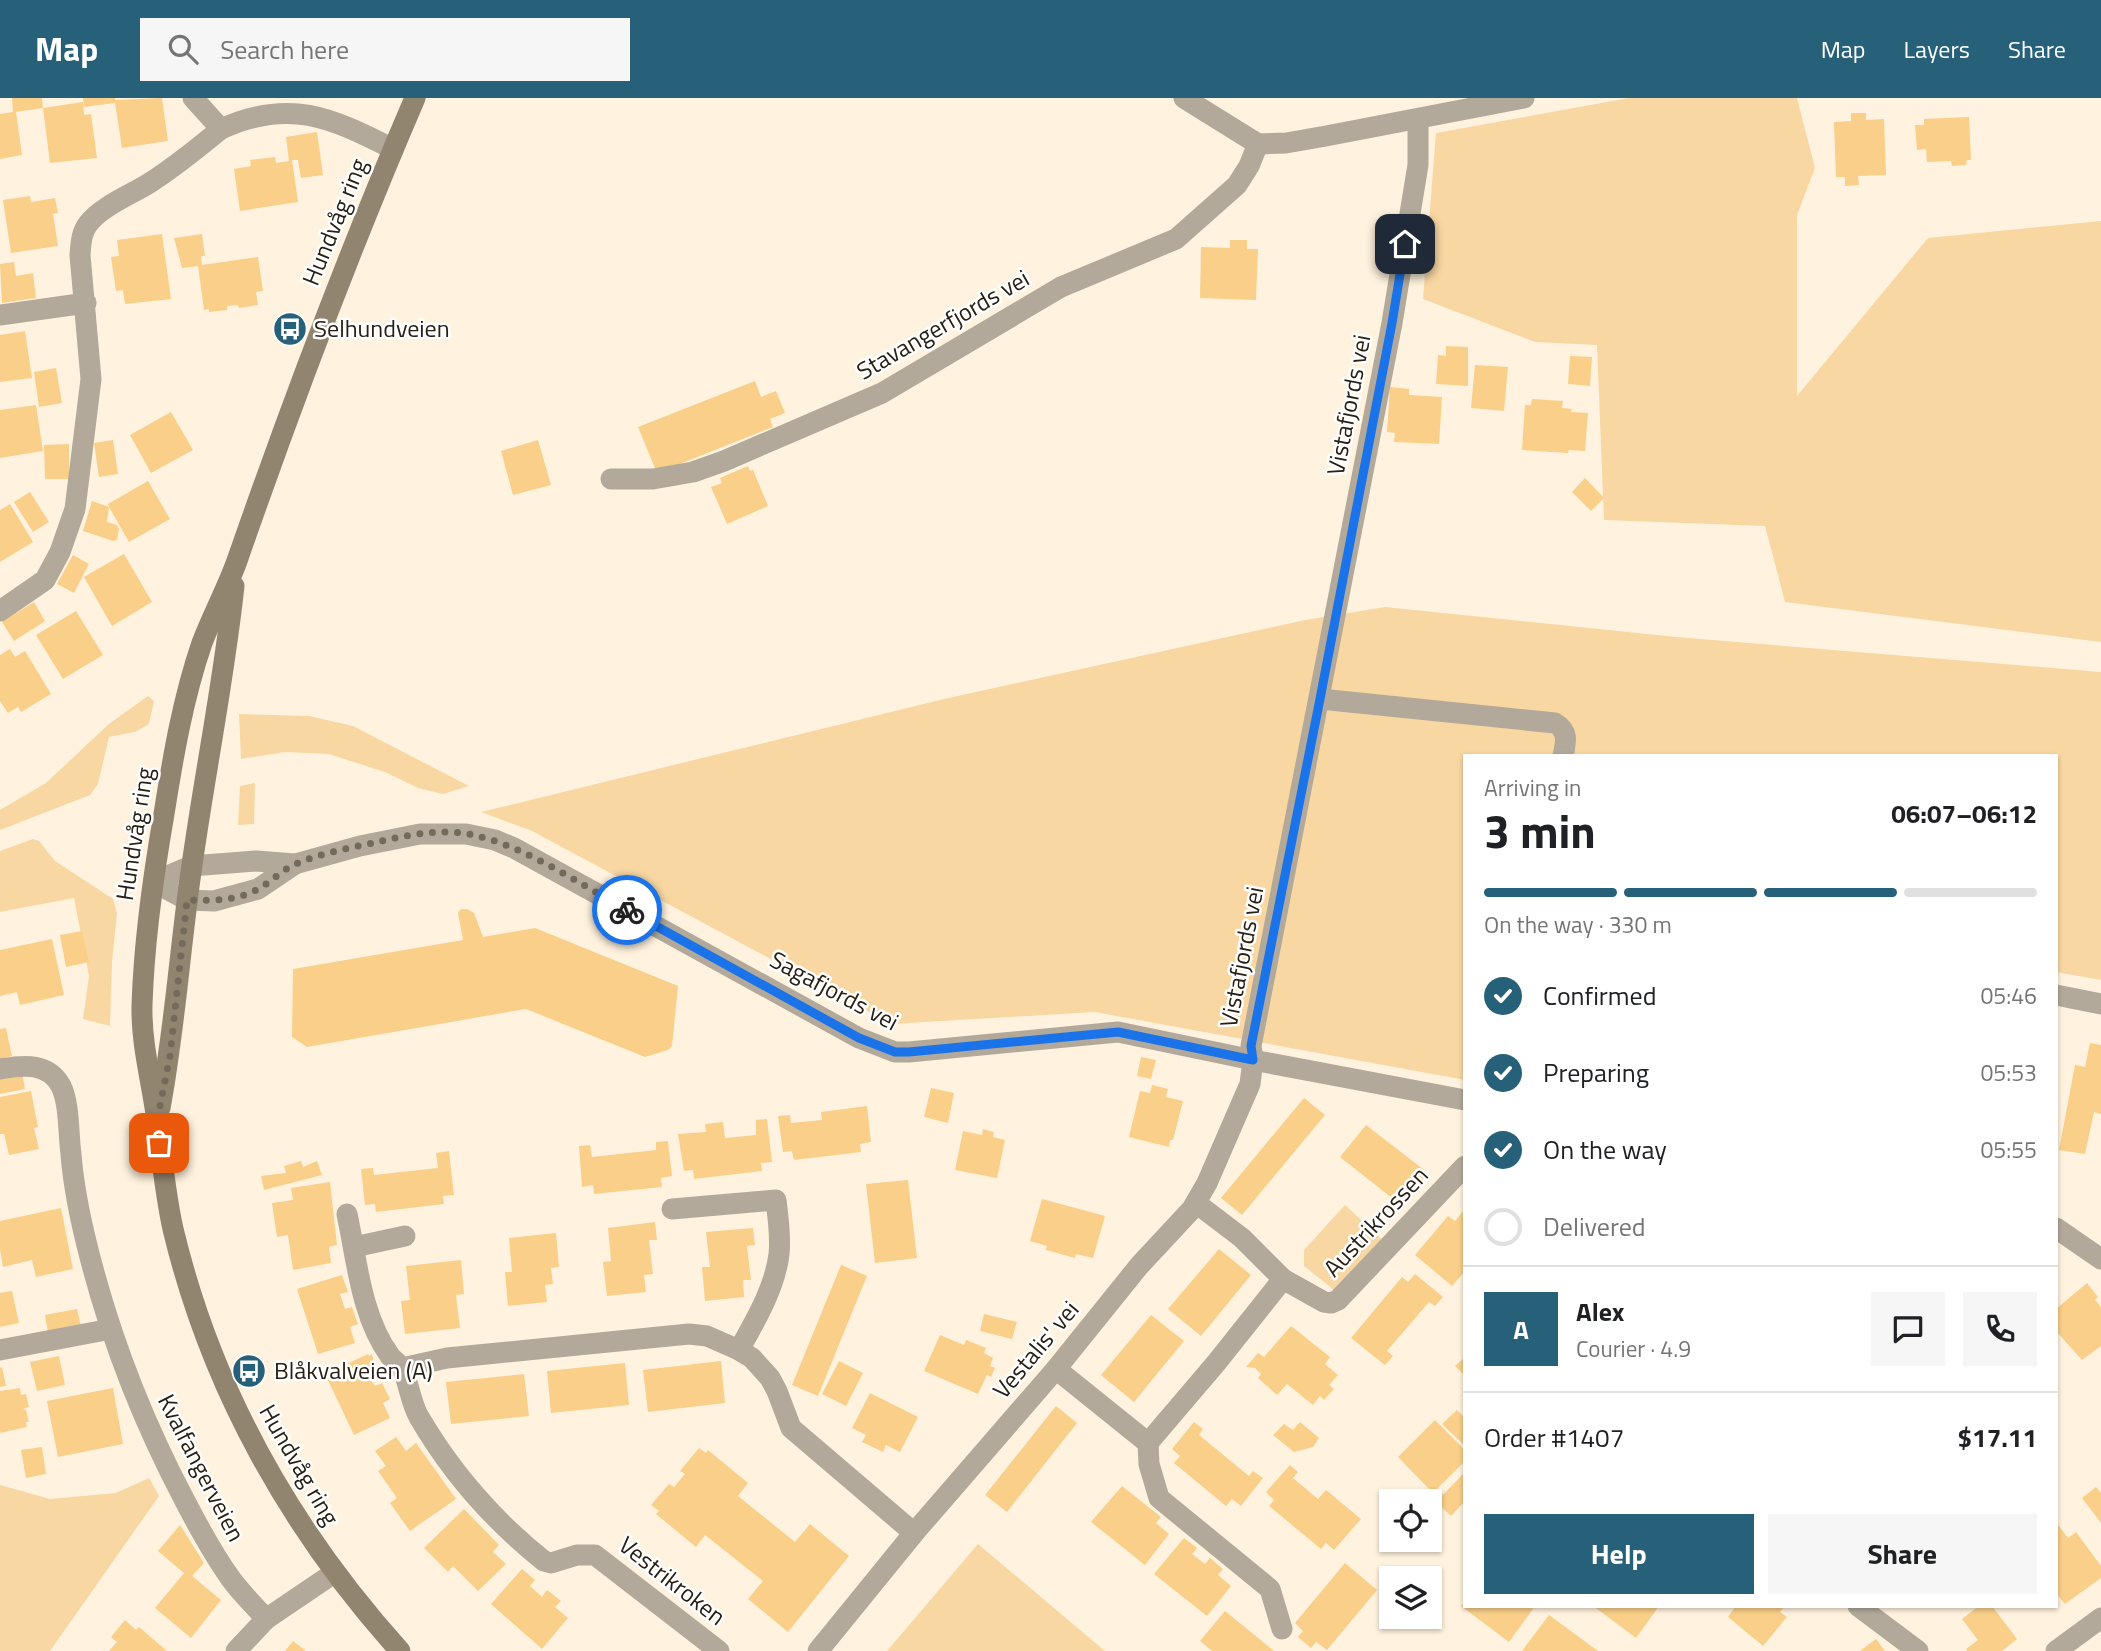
<!DOCTYPE html>
<meta charset="utf-8">
<style>
:root{--surface:#fff;--page:#f6f6f6;--text:#202124;--muted:#757577;--line:#e0e0e0;--accent:#266079}
body{margin:0;font-family:"Titillium Web",sans-serif;background:var(--page);color:var(--text);height:100vh;display:flex;flex-direction:column;font-size:26px;white-space:nowrap}
*{box-sizing:border-box;margin:0}
p{font-size:23px;color:var(--muted)}
.icon{flex:none;width:38px;height:38px;fill:none;stroke:currentColor;stroke-width:2;stroke-linecap:round;stroke-linejoin:round}
.map{position:relative;flex:1;overflow:hidden}
.panel{position:absolute;left:1463px;top:656px;width:595px;height:854px;display:flex;flex-direction:column;background:var(--surface);border-radius:0px;box-shadow:0 2px 5px #0004}
.panel>*{flex:none}
.controls{position:absolute;left:1379px;top:1391px;display:grid;gap:14px}
.controls a{display:grid;place-items:center;width:63px;height:63px;border-radius:0px;background:var(--surface);box-shadow:0 2px 5px #0004;font-size:35px}
.pin{position:absolute;display:grid;place-items:center;width:60px;height:60px;color:#fff;margin:-30px;border-radius:14px;box-shadow:0 4px 10px #0006}
.courier{position:absolute;display:grid;place-items:center;width:70px;height:70px;margin:-35px;border:5px solid #1a73e8;border-radius:50%;background:#fff;color:#222;box-shadow:0 2px 9px #0007}
.headline em{font-style:normal;font-weight:700}
.headline div{display:flex;flex-direction:column-reverse}
.headline{display:flex;align-items:center;justify-content:space-between;height:119px;padding:0 21px}
h1{font-size:46px;font-weight:700;line-height:52px}
.bar{display:grid;grid-template-columns:repeat(4,1fr);gap:10px 7px;align-content:center;height:84px;padding:0 21px}
.bar i{height:9px;border-radius:5px;background:var(--line)}
.bar .current{background:var(--accent)}
.bar p{grid-column:span 4}
.line{display:flex;align-items:center;gap:18px;padding:0 21px;border-top:2px solid var(--line)}
.line div{flex:1}
.round{display:grid;place-items:center;flex:none;width:74px;height:74px;border-radius:0px;background:var(--page)}
ol{padding:0 21px;list-style:none}
li{display:flex;align-items:center;gap:21px;height:77px}
li p{margin-inline-start:auto}
li .icon{padding:7px;border-radius:50%;background:var(--accent);color:#fff;stroke-width:4}
li:last-child{color:var(--muted)}
li i{width:38px;height:38px;border:4px solid var(--line);border-radius:50%}
.cta{display:flex;gap:14px;margin-top:auto;padding:14px 21px}
.cta a{flex:1;height:80px;border-radius:0px;background:var(--accent);color:#fff;font-size:28px;font-weight:700;line-height:80px;text-align:center}
.cta a+a{background:var(--page);color:var(--text)}
header{display:flex;align-items:center;gap:42px;box-sizing:border-box;height:98px;padding:0 35px;background:var(--accent);color:#fff}
header strong{font-size:33px}
nav{display:flex;gap:38px;margin-inline-start:auto;font-size:24px}
.search{width:490px;height:63px;background:var(--page);display:flex;align-items:center;gap:18px;box-sizing:border-box;padding:0 24px;border-radius:0px;color:var(--muted);font-size:26px}
.map>svg:first-child{display:block}
.green{fill:#f8d7a2}
.building{fill:#f9cf89}
.lines{fill:none;stroke-linecap:round;stroke-linejoin:round}
.street{stroke:#b2a99b;stroke-width:21}
.secondary{stroke:#928570;stroke-width:21}
.done{stroke:#736a5b;stroke-width:7;stroke-dasharray:0 12.6}
.route{stroke:#1a73e8;stroke-width:9}
.labels{text-anchor:middle;stroke-width:5;stroke-linejoin:round;paint-order:stroke}
.street-label{font-size:24px;fill:#282014;stroke:#fff}
.poi-label{font-size:24px;fill:#282014;stroke:#fff;text-anchor:start}
</style>
<header>
<strong>Map</strong>
<div class="search"><svg class="icon" aria-label="search" viewBox="0 0 24 24"><circle cx="10" cy="10" r="6"/><path d="M15 15l6 6"/></svg>Search here</div>
<nav><a>Map</a><a>Layers</a><a>Share</a></nav>
</header>
<div class="map">
<svg width="2101" height="1553" viewBox="0 0 2101 1553">
<rect width="100%" height="100%" fill="#fff2de"/>
<g class="green">
<polygon points="1629,0 1797,0 1815,70 1797,117 1797,298 1928,140 2101,123 2101,544 1785,504 1765,428 1604,422 1597,247 1535,244 1423,201 1436,35"/>
<polygon points="1385,509 1676,539 2101,574 2101,882 2056,874 2056,658 1465,658 1465,982 1095,914 892,926 532,733 481,714 944,601 1305,522"/>
<polygon points="148,598 154,603 149,626 135,634 109,639 98,686 90,697 0,732 0,712 46,685 109,626"/>
<polygon points="239,616 309,618 353,628 469,688 443,696 418,690 385,674 329,656 285,654 241,661"/>
<polygon points="255,685 254,726 238,727 240,688"/>
<polygon points="33,741 39,743 55,763 113,801 117,815 112,864 110,928 83,921 89,878 74,800 0,814 0,753"/>
<polygon points="1345,1107 1388,1147 1334,1192 1304,1168 1304,1152"/>
<polygon points="149,1380 159,1398 50,1553 0,1553 0,1387 50,1401 116,1395"/>
<polygon points="978,1446 1105,1553 887,1553"/>
</g>
<g class="building">
<polygon points="12,0 42,0 43,10 83,4 84,17 91,16 97,60 50,65 43,10 16,14 22,57 0,61 0,16 13,14"/>
<polygon points="83,0 115,0 115,2 162,0 168,43 122,50 115,5 84,9"/>
<polygon points="1851,15 1866,15 1866,22 1884,21 1886,77 1858,78 1859,87 1845,88 1845,79 1836,79 1834,24 1851,23"/>
<polygon points="1969,19 1971,62 1967,62 1966,67 1952,68 1951,63 1927,64 1926,51 1917,52 1915,27 1924,27 1924,21"/>
<polygon points="317,34 323,77 301,80 298,62 292,62 298,104 240,113 234,71 251,68 250,62 275,59 276,65 289,63 286,39"/>
<polygon points="30,98 31,104 55,100 58,115 53,116 58,148 11,155 3,102"/>
<polygon points="162,136 171,201 125,206 123,192 116,193 111,159 119,158 117,142"/>
<polygon points="202,136 205,158 201,158 202,167 258,159 263,193 256,194 258,207 239,210 238,207 227,208 227,212 209,214 209,211 204,212 198,168 182,170 174,140"/>
<polygon points="1230,142 1247,142 1247,151 1258,151 1256,202 1200,200 1201,149 1230,150"/>
<polygon points="14,164 16,178 33,175 36,200 2,205 0,166"/>
<polygon points="25,233 32,280 0,284 0,237"/>
<polygon points="1446,248 1468,249 1468,288 1436,286 1438,257 1446,258"/>
<polygon points="1570,258 1592,259 1590,288 1568,286"/>
<polygon points="1475,267 1508,269 1504,313 1471,310"/>
<polygon points="56,270 62,305 39,309 34,274"/>
<polygon points="755,283 761,299 776,293 785,315 770,321 773,329 657,375 638,329"/>
<polygon points="1390,289 1409,291 1409,297 1442,299 1439,346 1394,344 1395,335 1387,334"/>
<polygon points="1532,301 1563,303 1562,310 1572,311 1571,314 1588,315 1585,353 1569,352 1568,355 1522,352 1525,307 1531,307"/>
<polygon points="36,307 43,353 0,360 0,312"/>
<polygon points="171,314 193,352 151,375 130,337"/>
<polygon points="113,342 118,376 99,379 94,345"/>
<polygon points="538,342 551,387 513,397 501,353"/>
<polygon points="69,346 69,381 45,381 44,347"/>
<polygon points="748,368 750,373 753,372 768,408 727,426 711,389 722,385 720,380"/>
<polygon points="1585,380 1604,400 1591,413 1572,394"/>
<polygon points="148,383 170,421 129,444 109,409 107,424 117,427 119,431 117,442 113,443 83,433 92,403 109,409 108,406"/>
<polygon points="30,394 49,424 33,434 14,404"/>
<polygon points="10,406 33,444 0,464 0,412"/>
<polygon points="124,456 152,504 112,528 84,479"/>
<polygon points="73,457 89,466 74,495 57,486"/>
<polygon points="34,504 45,523 14,543 2,524"/>
<polygon points="76,513 103,557 63,581 36,537"/>
<polygon points="10,551 15,559 25,553 51,596 21,614 18,609 8,615 0,603 0,557"/>
<polygon points="461,811 467,811 474,815 483,839 535,830 678,888 672,948 668,952 645,959 526,911 307,949 292,939 293,871 463,842 458,815"/>
<polygon points="82,833 89,864 66,869 60,837"/>
<polygon points="52,841 64,897 20,907 17,894 0,898 0,852"/>
<polygon points="6,930 12,958 0,961 0,931"/>
<polygon points="2090,945 2101,947 2101,1016 2094,1014 2085,1056 2059,1052 2075,967 2085,969"/>
<polygon points="1141,959 1156,962 1151,981 1137,978"/>
<polygon points="22,974 25,991 0,996 0,979"/>
<polygon points="1152,987 1168,991 1166,999 1183,1003 1173,1042 1170,1042 1169,1049 1129,1039 1140,993 1150,995"/>
<polygon points="931,990 954,995 948,1025 924,1019"/>
<polygon points="31,993 38,1029 34,1030 39,1051 9,1057 4,1036 0,1036 0,999"/>
<polygon points="1304,1000 1325,1017 1242,1117 1221,1100"/>
<polygon points="867,1008 871,1044 860,1046 861,1054 794,1062 792,1053 783,1054 778,1018 790,1017 791,1025 822,1022 821,1014"/>
<polygon points="767,1021 772,1064 761,1065 762,1073 694,1081 693,1072 684,1073 678,1036 706,1034 705,1026 723,1024 725,1040 756,1037 756,1022"/>
<polygon points="1366,1027 1428,1075 1402,1108 1340,1059"/>
<polygon points="983,1031 994,1034 993,1039 1005,1042 997,1080 955,1072 963,1033 982,1037"/>
<polygon points="668,1043 672,1078 661,1080 662,1089 594,1096 593,1087 582,1089 579,1048 590,1047 592,1059 656,1052 656,1044"/>
<polygon points="449,1053 454,1097 443,1098 444,1106 376,1114 375,1106 365,1107 361,1071 373,1070 374,1077 438,1070 436,1055"/>
<polygon points="301,1063 303,1069 317,1063 322,1077 264,1092 261,1078 286,1075 284,1068"/>
<polygon points="908,1082 917,1160 875,1165 866,1086"/>
<polygon points="330,1084 337,1147 329,1149 331,1165 293,1172 288,1137 277,1139 272,1105 293,1102 291,1090"/>
<polygon points="1042,1101 1105,1118 1093,1160 1076,1156 1075,1160 1046,1152 1047,1148 1030,1143"/>
<polygon points="61,1110 73,1171 36,1179 32,1162 3,1169 0,1152 0,1123"/>
<polygon points="1465,1111 1465,1173 1452,1188 1415,1157 1448,1118 1455,1123"/>
<polygon points="655,1124 657,1142 649,1142 653,1176 644,1177 646,1194 607,1198 603,1164 611,1163 608,1130"/>
<polygon points="753,1130 755,1147 747,1148 751,1182 743,1182 744,1199 705,1203 702,1169 710,1169 706,1134"/>
<polygon points="556,1135 559,1169 551,1170 553,1186 545,1187 547,1204 508,1208 505,1174 512,1174 509,1140"/>
<polygon points="1219,1151 1251,1177 1201,1238 1168,1211"/>
<polygon points="461,1162 464,1196 456,1197 460,1230 405,1236 401,1203 410,1202 406,1168"/>
<polygon points="841,1167 867,1178 818,1298 792,1287"/>
<polygon points="1415,1176 1443,1199 1435,1208 1429,1204 1387,1253 1393,1258 1385,1267 1351,1240 1402,1179 1408,1184"/>
<polygon points="342,1177 348,1194 340,1196 345,1211 352,1209 358,1226 350,1229 355,1245 318,1256 297,1191"/>
<polygon points="2087,1185 2098,1199 2095,1202 2101,1209 2101,1248 2082,1262 2056,1233 2056,1211"/>
<polygon points="12,1193 19,1225 0,1229 0,1195"/>
<polygon points="77,1211 81,1228 48,1235 45,1217"/>
<polygon points="984,1216 1017,1224 1012,1241 980,1233"/>
<polygon points="1151,1217 1184,1243 1134,1304 1101,1277"/>
<polygon points="1291,1228 1330,1259 1325,1266 1338,1277 1329,1287 1334,1291 1324,1302 1320,1298 1313,1307 1287,1286 1277,1297 1258,1280 1261,1276 1255,1270 1246,1269 1258,1255 1264,1259"/>
<polygon points="940,1237 964,1247 966,1242 986,1250 984,1255 993,1260 990,1268 995,1270 991,1279 987,1277 978,1296 924,1273"/>
<polygon points="368,1256 369,1258 372,1256 375,1270 367,1274 375,1288 382,1285 390,1301 383,1305 390,1320 354,1337 325,1276"/>
<polygon points="59,1258 65,1287 37,1293 30,1264"/>
<polygon points="1465,1259 1465,1278 1455,1268"/>
<polygon points="721,1263 725,1305 648,1314 643,1272"/>
<polygon points="839,1263 863,1275 846,1308 822,1296"/>
<polygon points="625,1265 629,1307 551,1315 547,1273"/>
<polygon points="2,1269 6,1288 0,1289 0,1270"/>
<polygon points="524,1276 529,1318 451,1326 446,1284"/>
<polygon points="20,1290 21,1297 26,1296 29,1309 23,1311 26,1312 29,1324 26,1324 27,1329 0,1335 0,1293"/>
<polygon points="113,1290 123,1346 58,1359 47,1303"/>
<polygon points="870,1295 918,1319 900,1354 886,1347 883,1354 862,1344 866,1337 852,1330"/>
<polygon points="1056,1308 1077,1325 1007,1414 985,1397"/>
<polygon points="1457,1312 1465,1320 1465,1348 1442,1326"/>
<polygon points="1435,1322 1465,1352 1465,1363 1433,1395 1398,1359"/>
<polygon points="1194,1324 1203,1331 1199,1337 1249,1378 1253,1373 1263,1380 1241,1408 1232,1401 1226,1408 1174,1365 1180,1358 1172,1351"/>
<polygon points="1300,1324 1319,1340 1313,1349 1294,1354 1273,1337 1284,1326 1293,1332"/>
<polygon points="396,1339 406,1353 416,1345 456,1401 410,1433 390,1405 397,1400 378,1373 386,1368 375,1353"/>
<polygon points="42,1349 46,1376 26,1380 21,1352"/>
<polygon points="699,1350 706,1355 708,1352 748,1385 738,1398 795,1444 810,1426 849,1458 788,1534 748,1501 763,1483 705,1437 696,1449 656,1416 659,1413 651,1407 669,1386 674,1389 685,1376 680,1373"/>
<polygon points="1290,1367 1298,1374 1293,1380 1318,1401 1326,1392 1361,1421 1334,1452 1326,1445 1321,1451 1269,1408 1274,1402 1266,1394"/>
<polygon points="1465,1374 1465,1403 1451,1418 1436,1404"/>
<polygon points="1122,1388 1161,1419 1156,1425 1169,1436 1145,1467 1091,1424"/>
<polygon points="2096,1389 2101,1395 2101,1425 2082,1400"/>
<polygon points="464,1411 499,1447 493,1454 506,1466 478,1493 453,1468 448,1474 424,1450"/>
<polygon points="180,1427 204,1465 192,1478 221,1502 191,1540 155,1510 184,1475 158,1453"/>
<polygon points="2059,1428 2068,1440 2076,1434 2101,1468 2101,1480 2065,1506 2056,1495 2056,1430"/>
<polygon points="1184,1440 1197,1450 1192,1456 1205,1466 1210,1460 1223,1471 1218,1477 1231,1488 1207,1518 1154,1476"/>
<polygon points="1345,1465 1377,1492 1327,1552 1316,1544 1311,1550 1298,1539 1303,1533 1295,1525"/>
<polygon points="522,1471 535,1482 530,1488 542,1499 547,1492 561,1503 555,1509 568,1520 542,1551 491,1506"/>
<polygon points="1465,1504 1465,1508 1535,1508 1509,1544 1461,1508"/>
<polygon points="1593,1508 1659,1508 1636,1540"/>
<polygon points="1736,1508 1785,1508 1780,1514 1787,1519 1763,1548 1728,1519"/>
<polygon points="1979,1508 1992,1508 2017,1541 2002,1553 1967,1553 1966,1551 1978,1542 1962,1521"/>
<polygon points="1225,1513 1274,1553 1212,1553 1200,1543"/>
<polygon points="1549,1517 1598,1553 1522,1553"/>
<polygon points="125,1522 136,1532 139,1529 167,1553 109,1553 117,1544 111,1539"/>
<polygon points="1876,1541 1885,1553 1860,1553"/>
<polygon points="293,1543 306,1553 285,1553"/>
</g>
<g class="lines">
<g class="street">
<path d="M193,0l28,31c68,-31 109,-12 172,20"/>
<polyline points="1258,46 1286,45 1326,38 1524,0"/>
<polyline points="0,217 86,205"/>
<polyline points="611,381 653,381 693,374 724,363 882,295 1061,189 1176,141 1237,87 1249,68 1258,46 1184,0"/>
<path d="M0,513l45,-31 15,-28 15,-43 16,-130 -11,-124c1,-11 1,-22 8,-31 13,-18 45,-30 63,-42 25,-16 47,-34 70,-53"/>
<path d="M1320,601l235,24c14,8 11,19 8,33"/>
<polyline points="154,784 187,802 214,803 258,791 295,766 360,748 420,736 466,736 495,742 514,750 859,940 895,954 909,954 1118,934 1253,962 1465,1002"/>
<polyline points="154,784 191,768 256,763 295,766"/>
<polyline points="2056,897 2101,906"/>
<path d="M0,971c23,-4 48,-7 61,17 9,19 7,47 10,68 2,27 7,53 13,79 22,94 56,183 101,268 14,27 28,53 46,78 10,14 23,26 35,40"/>
<polyline points="1196,1105 1242,1140 1283,1181 1324,1204 1331,1205 1338,1202 1465,1068"/>
<path d="M672,1111l104,-9c2,18 5,36 3,54 -4,34 -24,67 -40,96"/>
<path d="M347,1116c10,47 14,102 43,142 3,4 8,7 11,11 7,10 9,35 18,50 32,55 75,104 125,144l7,2 26,-8h18l124,96"/>
<polyline points="2056,1130 2101,1161"/>
<polyline points="354,1149 405,1138"/>
<polyline points="0,1252 111,1231"/>
<polyline points="402,1270 447,1260 689,1236 707,1238 739,1252 752,1260 770,1280 777,1293 791,1330 914,1435"/>
<polyline points="1056,1271 1148,1345 1149,1366 1159,1400 1270,1491 1282,1531"/>
<polyline points="1148,1345 1217,1264 1283,1181"/>
<polyline points="1858,1508 1918,1553"/>
<polyline points="236,1553 266,1521 334,1475"/>
<polyline points="818,1553 914,1435 1056,1271 1139,1168 1192,1111 1207,1085 1250,986 1253,962 1251,948 1392,225 1418,67 1418,22"/>
<polyline points="2056,1553 2101,1520"/>
</g>
<g class="secondary">
<path d="M160,1010c15,-80 20,-162 32,-243 13,-93 32,-185 42,-279"/>
<path d="M400,1553c-109,-121 -189,-263 -227,-422 -8,-36 -11,-72 -16,-108 -5,-39 -16,-76 -15,-116 2,-63 11,-128 22,-191 9,-57 19,-116 38,-171 11,-29 26,-56 36,-85 54,-155 112,-309 177,-460"/>
</g>
</g>
<g class="lines">
<path class="done" d="M159,1045l-2,-22 13,-65 17,-156c25,1 51,1 73,-12 12,-7 23,-19 36,-24 23,-10 52,-16 77,-21 26,-6 53,-12 80,-11 58,4 123,50 174,78"/>
<polyline class="route" points="627,812 859,940 895,954 909,954 1118,934 1253,962 1251,948 1320,601 1392,225 1405,146"/>
</g>
<defs>
<g id="bus-disc" transform="scale(1.75)"><circle r="9.5" fill="#266079" stroke="#fff"/><path d="M-5-6H5V4H4V6H2V4H-2V6H-4V4H-5ZM-3.5-4V0h7V-4ZM-3.5 1.2v1.5H-2V1.2ZM2 1.2v1.5H3.5V1.2Z" fill="#fff"/></g>
</defs>
<g fill-rule="evenodd">
<use href="#bus-disc" x="290" y="231"/>
<use href="#bus-disc" x="249" y="1273"/>
</g>
<g class="labels">
<g class="street-label">
<text transform="translate(335 124) rotate(-68)" y="8">Hundvåg ring</text>
<text transform="translate(943 227) rotate(-30)" y="8">Stavangerfjords vei</text>
<text transform="translate(1349 307) rotate(-79)" y="8">Vistafjords vei</text>
<text transform="translate(135 736) rotate(-81)" y="8">Hundvåg ring</text>
<text transform="translate(1242 859) rotate(-79)" y="8">Vistafjords vei</text>
<text transform="translate(834 893) rotate(28)" y="8">Sagafjords vei</text>
<text transform="translate(1376 1124) rotate(-47)" y="8">Austrikrossen</text>
<text transform="translate(1036 1252) rotate(-50)" y="8">Vestalis' vei</text>
<text transform="translate(299 1367) rotate(60)" y="8">Hundvåg ring</text>
<text transform="translate(201 1370) rotate(63)" y="8">Kvalfangerveien</text>
<text transform="translate(672 1483) rotate(38)" y="8">Vestrikroken</text>
</g>
<g class="poi-label">
<text x="314" y="239">Selhundveien</text>
<text x="274" y="1281">Blåkvalveien (A)</text>
</g>
</g>
</svg>
<div class="controls">
<a><svg class="icon" aria-label="locate" viewBox="0 0 24 24"><circle cx="12" cy="12" r="6"/><path d="M12 2v4M12 18v4M2 12h4M18 12h4"/></svg></a>
<a><svg class="icon" aria-label="layers" viewBox="0 0 24 24"><path d="M12 4l9 5-9 5-9-5zM3 14l9 5 9-5"/></svg></a>
</div>
<div class="pin" style="left:159px;top:1045px;background:#ea580c"><svg class="icon" aria-label="bag" viewBox="0 0 24 24"><path d="M5 8h14l-1 12H6zM9 8a3 3 0 0 1 6 0"/></svg></div>
<div class="pin" style="left:1405px;top:146px;background:#1f2937"><svg class="icon" aria-label="home" viewBox="0 0 24 24"><path d="M3 11l9-7 9 7M6 9v11h12V9"/></svg></div>
<div class="courier" style="left:627px;top:812px"><svg class="icon" aria-label="bike" viewBox="0 0 24 24"><circle cx="6" cy="16" r="4"/><circle cx="18" cy="16" r="4"/><path d="M6 16l4-8h5l3 8M10 8l3 8H6M13 5h3"/></svg></div>
<section class="panel">
<div class="headline"><div><h1>3 min</h1><p>Arriving in</p></div><em>06:07–06:12</em></div>
<div class="bar"><i class="current"></i><i class="current"></i><i class="current"></i><i></i><p>On the way · 330 m</p></div>
<ol>
<li><svg class="icon" aria-label="check" viewBox="0 0 24 24"><path d="M5 12l5 5 9-10"/></svg>Confirmed<p>05:46</p></li>
<li><svg class="icon" aria-label="check" viewBox="0 0 24 24"><path d="M5 12l5 5 9-10"/></svg>Preparing<p>05:53</p></li>
<li><svg class="icon" aria-label="check" viewBox="0 0 24 24"><path d="M5 12l5 5 9-10"/></svg>On the way<p>05:55</p></li>
<li><i></i>Delivered</li>
</ol>
<div class="line" style="height:126px"><b class="round" style="background:var(--accent);color:#fff">A</b><div><b>Alex</b><p>Courier · 4.9</p></div><a class="round"><svg class="icon" aria-label="chat" viewBox="0 0 24 24"><path d="M4 5h16v11H9l-5 4z"/></svg></a><a class="round"><svg class="icon" aria-label="phone" viewBox="0 0 24 24"><path d="M5 4h4l2 5-3 2q2 4 5 5l2-3 5 2v4C11 20 4 13 5 4z"/></svg></a></div>
<div class="line" style="height:91px"><div>Order #1407</div><b>$17.11</b></div>
<div class="cta"><a>Help</a><a>Share</a></div>
</section>
</div>
